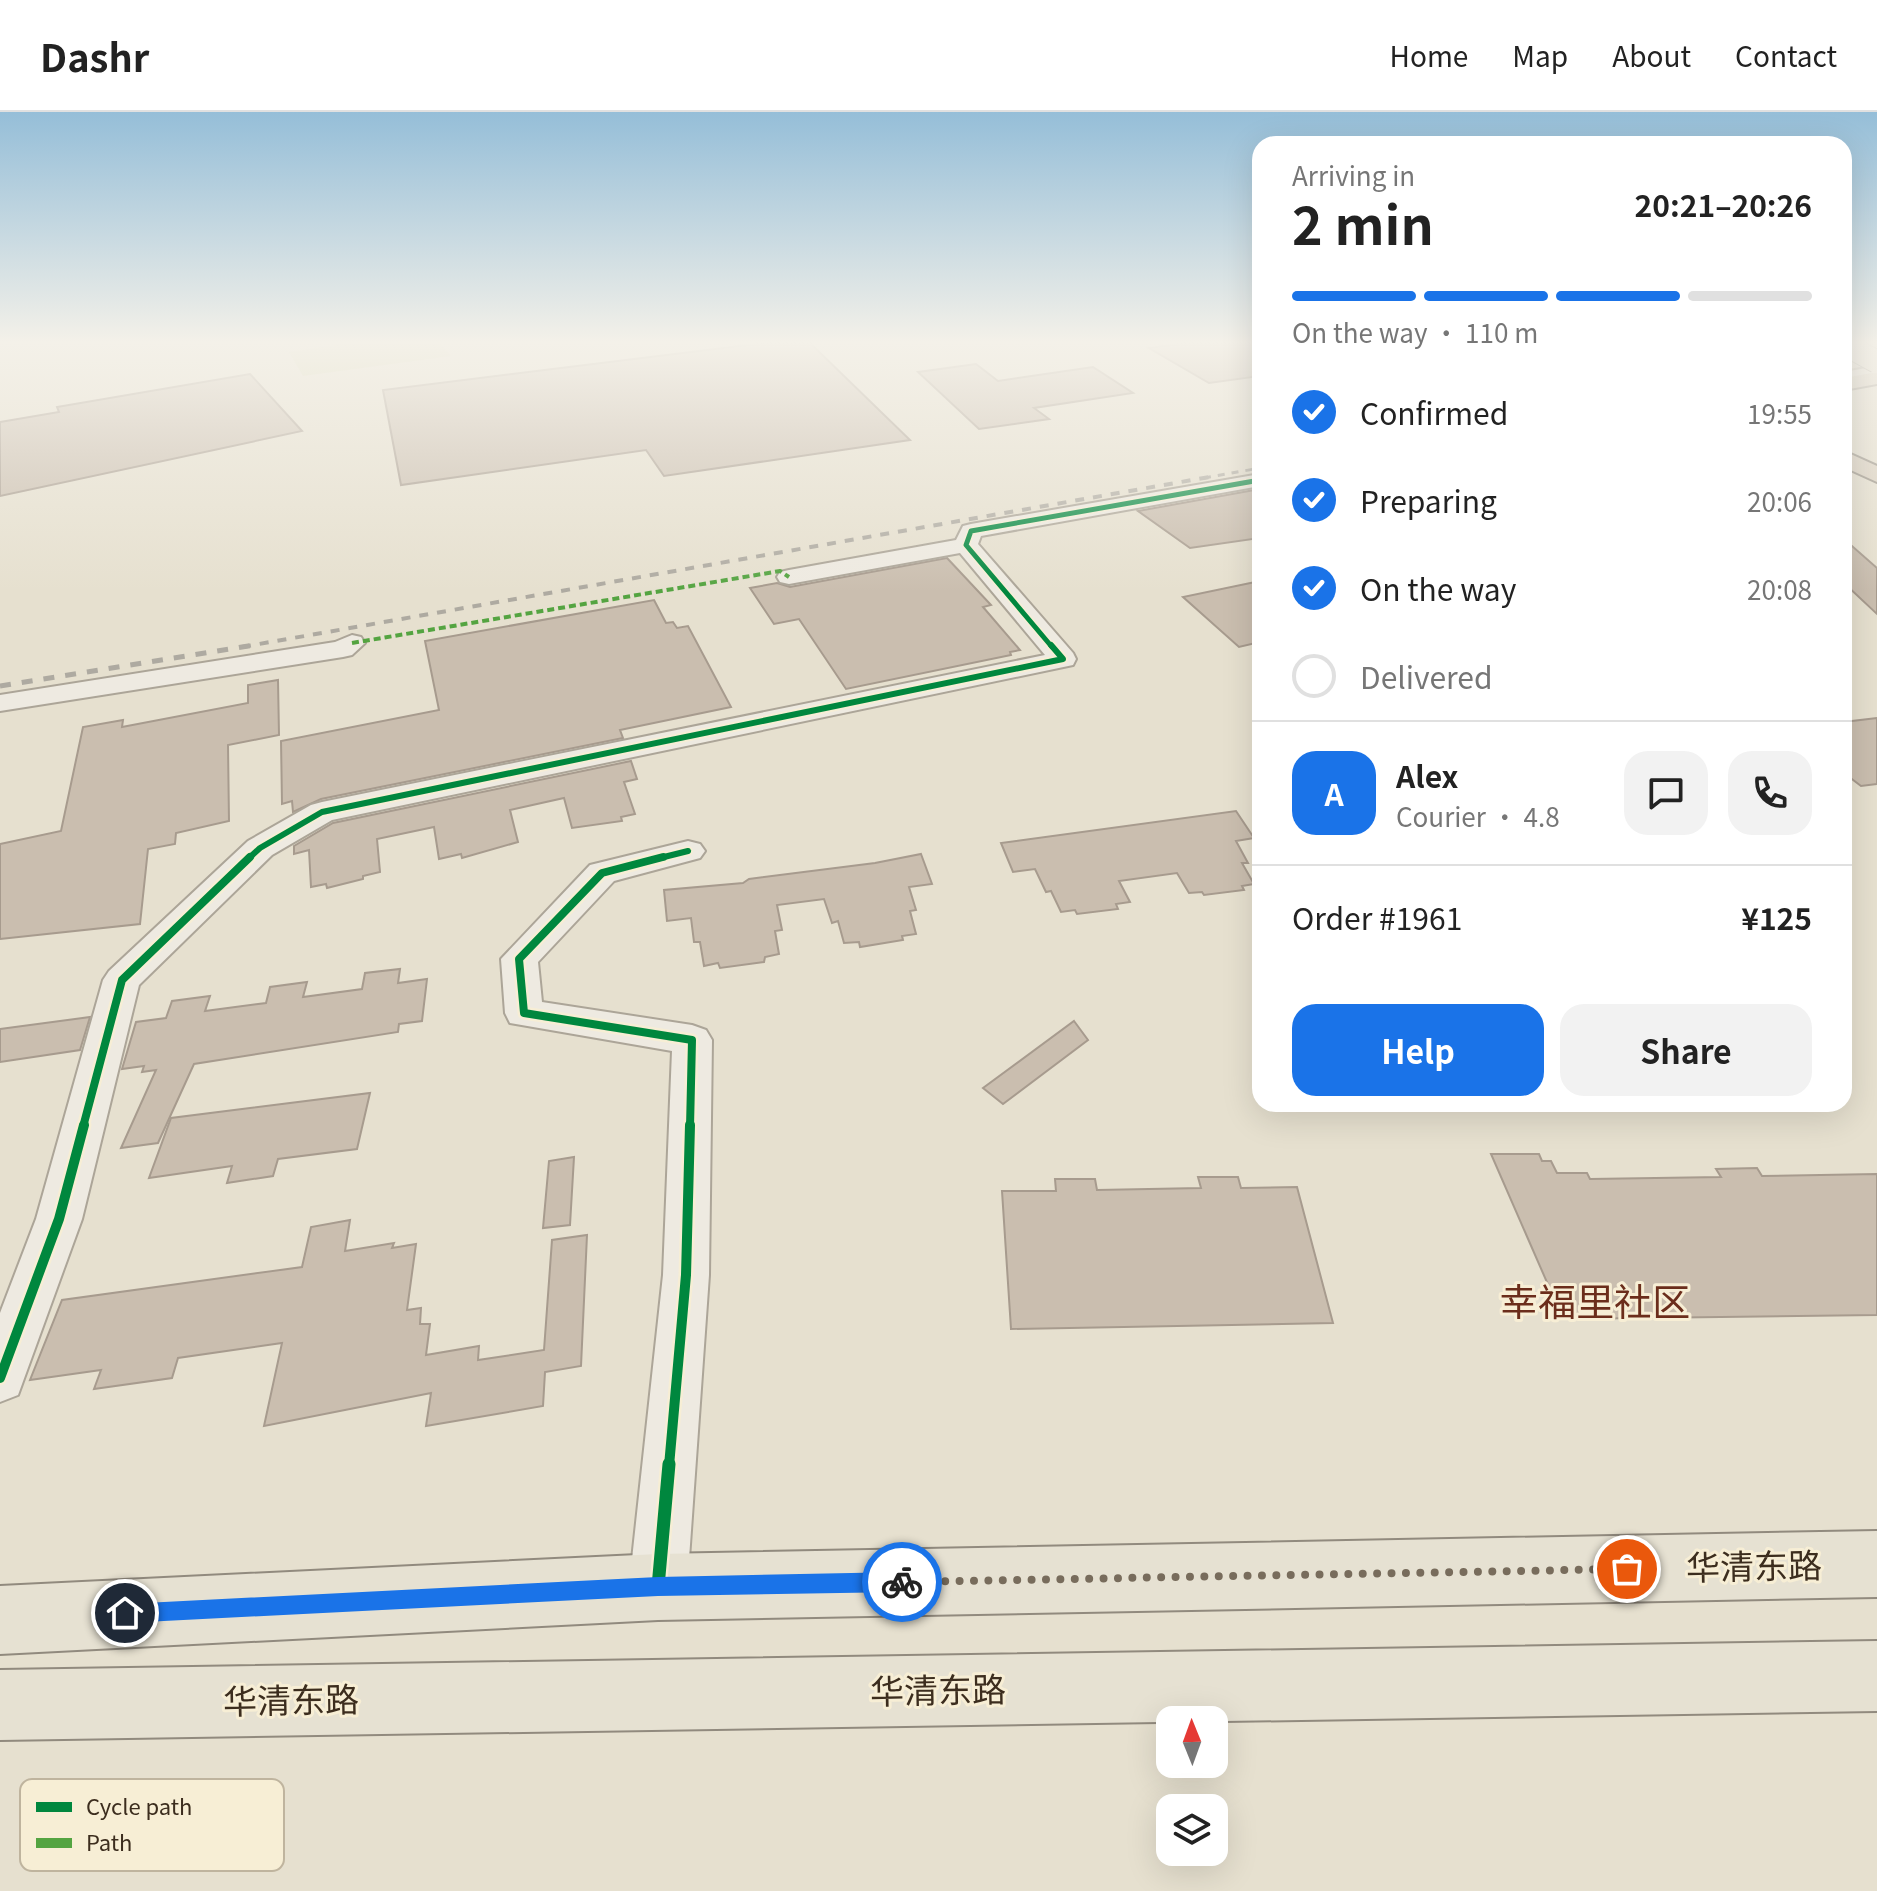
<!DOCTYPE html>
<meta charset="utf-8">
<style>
:root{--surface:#fff;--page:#f2f2f2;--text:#222;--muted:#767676;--line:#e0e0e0;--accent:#1a73e8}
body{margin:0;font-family:Georgia,"Noto Sans SC",serif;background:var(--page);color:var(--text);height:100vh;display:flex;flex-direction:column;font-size:30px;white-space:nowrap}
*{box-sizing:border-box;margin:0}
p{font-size:26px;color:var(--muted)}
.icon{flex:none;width:44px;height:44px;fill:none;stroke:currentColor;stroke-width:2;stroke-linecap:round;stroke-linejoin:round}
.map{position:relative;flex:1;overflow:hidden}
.details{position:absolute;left:1252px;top:24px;width:600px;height:976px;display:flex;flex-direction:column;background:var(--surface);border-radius:24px;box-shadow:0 8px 32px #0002}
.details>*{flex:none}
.needle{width:52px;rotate:359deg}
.buttons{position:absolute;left:1156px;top:1594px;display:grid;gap:16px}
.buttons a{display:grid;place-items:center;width:72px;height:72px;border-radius:16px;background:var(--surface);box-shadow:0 8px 32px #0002;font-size:40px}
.pin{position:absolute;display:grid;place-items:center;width:68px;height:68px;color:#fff;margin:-34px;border:4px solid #fff;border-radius:50%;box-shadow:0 2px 8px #0007}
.courier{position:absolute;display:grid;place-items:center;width:80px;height:80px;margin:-40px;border:6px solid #1a73e8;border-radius:50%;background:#fff;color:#222;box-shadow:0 2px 10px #0007}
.summary em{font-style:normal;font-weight:700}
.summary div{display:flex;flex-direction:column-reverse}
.summary{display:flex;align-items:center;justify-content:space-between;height:136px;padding:0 40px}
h1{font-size:52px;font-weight:700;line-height:60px}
.bar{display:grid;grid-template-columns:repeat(4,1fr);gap:12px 8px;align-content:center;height:96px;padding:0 40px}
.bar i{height:10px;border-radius:6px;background:var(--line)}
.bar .on{background:var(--accent)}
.bar p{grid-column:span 4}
.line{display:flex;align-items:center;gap:20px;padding:0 40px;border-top:2px solid var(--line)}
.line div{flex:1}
.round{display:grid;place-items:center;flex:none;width:84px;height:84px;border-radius:24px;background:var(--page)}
ol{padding:0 40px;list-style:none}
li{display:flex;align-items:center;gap:24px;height:88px}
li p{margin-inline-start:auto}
li .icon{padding:8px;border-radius:50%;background:var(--accent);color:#fff;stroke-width:4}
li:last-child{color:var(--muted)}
li i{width:44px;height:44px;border:4px solid var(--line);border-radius:50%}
.action{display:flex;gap:16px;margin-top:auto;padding:16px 40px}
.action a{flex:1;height:92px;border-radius:24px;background:var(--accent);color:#fff;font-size:32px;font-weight:700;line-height:92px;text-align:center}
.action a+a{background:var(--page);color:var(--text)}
header{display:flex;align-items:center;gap:48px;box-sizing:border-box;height:112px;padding:0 40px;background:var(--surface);border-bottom:2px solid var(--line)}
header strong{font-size:38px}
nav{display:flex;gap:44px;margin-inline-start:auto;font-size:28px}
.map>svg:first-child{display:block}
.green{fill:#d6d7b1}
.building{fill:#cabeaf;stroke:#a79b8e;stroke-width:2}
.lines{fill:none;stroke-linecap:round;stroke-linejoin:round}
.minor-casing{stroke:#aca598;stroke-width:4}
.major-casing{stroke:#918a7e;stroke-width:4}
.highway-casing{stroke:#918a7e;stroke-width:4}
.minor{fill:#eeeae1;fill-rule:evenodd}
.major{fill:#e6e1d2;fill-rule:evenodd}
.highway{fill:#dad0bf;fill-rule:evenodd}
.rail-far2{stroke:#aeaaa1;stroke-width:3;stroke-dasharray:7 7;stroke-linecap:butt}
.rail-far1{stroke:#aeaaa1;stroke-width:4;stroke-dasharray:9 9;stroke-linecap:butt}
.rail{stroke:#aeaaa1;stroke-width:5;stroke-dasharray:11 11;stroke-linecap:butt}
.major-bridge-casing{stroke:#918a7e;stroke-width:24;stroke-linecap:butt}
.major-bridge{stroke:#e6e1d2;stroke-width:22}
.quiet{stroke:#54a441;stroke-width:4;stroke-dasharray:7 4;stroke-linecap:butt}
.cycleway-far4-casing{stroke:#f7eed5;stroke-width:8}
.cycleway-far3-casing{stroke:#f7eed5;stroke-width:10}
.cycleway-far2-casing{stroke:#f7eed5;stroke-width:13}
.cycleway-far1-casing{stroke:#f7eed5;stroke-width:15}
.cycleway-casing{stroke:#f7eed5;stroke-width:18}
.cycleway-far4{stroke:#00873e;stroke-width:5}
.cycleway-far3{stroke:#00873e;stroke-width:6}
.cycleway-far2{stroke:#00873e;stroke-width:8}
.cycleway-far1{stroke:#00873e;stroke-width:10}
.cycleway{stroke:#00873e;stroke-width:13}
.route{fill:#1a73e8}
.done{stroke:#786c5c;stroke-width:8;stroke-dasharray:0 14.4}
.labels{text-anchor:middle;stroke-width:6;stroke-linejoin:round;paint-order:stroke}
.near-street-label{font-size:34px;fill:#3c2d1e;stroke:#f7eed5}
.near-quarter-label{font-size:38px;fill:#6b2d1b;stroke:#f7eed5}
.key{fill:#f7eed5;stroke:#bfb49e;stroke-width:2}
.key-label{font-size:22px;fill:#3c2d1e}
</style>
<header>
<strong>Dashr</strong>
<nav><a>Home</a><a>Map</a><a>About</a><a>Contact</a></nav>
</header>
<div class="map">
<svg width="1877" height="1779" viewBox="0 0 1877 1779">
<rect width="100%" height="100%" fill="#e6e0cf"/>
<polygon class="green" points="348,231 439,231 451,244 303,264 289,240"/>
<g class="building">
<polygon points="764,231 810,231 910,328 664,364 646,338 401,373 383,278"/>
<polygon points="1186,231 1260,231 1260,264 1209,271 1149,236"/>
<polygon points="976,252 998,269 1093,255 1133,281 1034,296 1049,307 979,317 918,260"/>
<polygon points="250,262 302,319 0,384 0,310 59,300 57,295"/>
<polygon points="1260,377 1260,426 1190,436 1138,399"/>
<polygon points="1844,427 1877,456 1877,502 1844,471"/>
<polygon points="947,446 991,493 983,495 1020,538 1010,540 1011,543 846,577 799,507 774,512 750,476 777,471 790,475"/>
<polygon points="1260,469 1260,530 1239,535 1183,485"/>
<polygon points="654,488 666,511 673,510 677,516 688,514 731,595 620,618 623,626 321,687 293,700 292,689 282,692 281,629 439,598 425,529"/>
<polygon points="278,568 279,623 228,633 229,709 176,721 175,732 148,737 140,812 0,827 0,732 61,719 83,615 123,608 122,615 248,591 248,573"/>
<polygon points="1877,606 1877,672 1861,674 1844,661 1844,610"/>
<polygon points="631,649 637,667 624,670 635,702 621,705 622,709 572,716 564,686 510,698 518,730 462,746 461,742 439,747 434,715 377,727 380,760 363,764 363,767 327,776 326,772 311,775 309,738 294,742 294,734 333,711"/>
<polygon points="1236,699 1254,726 1236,729 1248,751 1242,751 1254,772 1242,774 1244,778 1204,783 1202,780 1189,781 1177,761 1119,769 1130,790 1116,792 1118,797 1077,802 1075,798 1061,800 1051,779 1046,780 1035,757 1013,760 1001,731"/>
<polygon points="921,742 932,772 909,775 916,798 910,799 916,822 902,824 903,828 860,835 859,830 844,831 838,809 832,811 824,787 777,793 782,818 775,819 779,842 765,845 764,850 720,856 718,851 704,854 700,830 694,830 691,806 667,809 664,778 743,771 749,767 875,751"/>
<polygon points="400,857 398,871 427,867 422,909 399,912 398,920 194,952 158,1031 121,1036 156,958 142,960 144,954 122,957 136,910 166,906 172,889 210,884 205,899 266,891 270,875 307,870 303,885 362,877 365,861"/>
<polygon points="90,905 80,938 0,950 0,917"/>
<polygon points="1074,909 1088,928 1003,992 983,976"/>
<polygon points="370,981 357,1037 278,1047 273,1064 227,1071 232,1054 149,1066 171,1006"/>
<polygon points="1491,1042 1539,1042 1542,1049 1551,1049 1557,1061 1587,1061 1590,1067 1721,1065 1716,1057 1757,1056 1762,1064 1877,1062 1877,1203 1563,1207"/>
<polygon points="574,1045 570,1113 543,1116 549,1049"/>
<polygon points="1198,1065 1238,1065 1241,1076 1297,1075 1333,1211 1011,1217 1002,1079 1056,1079 1055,1067 1095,1067 1097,1078 1201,1076"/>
<polygon points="350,1108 345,1139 394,1131 392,1136 416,1132 407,1198 421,1196 420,1212 430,1212 426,1243 479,1234 478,1248 544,1238 552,1128 587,1123 581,1254 545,1260 543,1294 426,1314 431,1281 264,1314 282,1231 178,1246 172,1266 94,1277 101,1258 30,1268 62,1188 302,1155 311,1115"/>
</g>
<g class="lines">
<g class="minor-casing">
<g id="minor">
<polygon points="1877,254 1877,264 1844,270 1844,260"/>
<polygon points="1260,362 1260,374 981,424 978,432 1073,541 1076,547 1073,553 332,708 272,743 139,873 82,1107 18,1283 0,1290 0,1201 36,1107 103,868 109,859 248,729 311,693 322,690 1045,543 960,441 789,472 780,470 777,465 780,460 789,458 956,428 963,414 971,412"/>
<polygon points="352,523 361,525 365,531 352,543 343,545 0,599 0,583 335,530"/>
<polygon points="688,729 700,732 705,739 700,746 614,769 538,850 542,890 692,913 706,918 712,928 709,1163 687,1475 678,1495 658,1504 638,1495 629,1475 663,1163 672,939 510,911 505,901 501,847 590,753"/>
</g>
</g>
<g class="major-casing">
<g id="major">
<polygon points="1867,231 1877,231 1877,238"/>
<polygon points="1877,1419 1877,1485 658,1508 0,1542 0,1474 658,1442"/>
<polygon points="1877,1529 1877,1599 0,1628 0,1558"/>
</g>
</g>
<g class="highway-casing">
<g id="highway">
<polygon points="1877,260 1877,272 1844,278 1844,266"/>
<polygon points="1844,339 1877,354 1877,370 1844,355"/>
</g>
</g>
<use href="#minor" class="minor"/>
<use href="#major" class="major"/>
<use href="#highway" class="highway"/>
<g class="rail-far2">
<polyline points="1844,252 1877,245"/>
<polyline points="1204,366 1260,356"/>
</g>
<polyline class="rail-far1" points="242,535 1215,364"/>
<polyline class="rail" points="0,574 255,533"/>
<g class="major-bridge-casing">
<polyline id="major-bridge" points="1844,232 1877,250"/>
</g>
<use href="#major-bridge" class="major-bridge"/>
<polyline class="quiet" points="352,531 780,459 789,465"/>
<g class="cycleway-far4-casing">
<polyline id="cycleway-far4" points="1052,535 966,433 971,419 1260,368"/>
</g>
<g class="cycleway-far3-casing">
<g id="cycleway-far3">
<polyline points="248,747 260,736 322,700 1063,547 1051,533"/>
<polyline points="656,747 688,739"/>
</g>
</g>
<g class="cycleway-far2-casing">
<g id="cycleway-far2">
<polyline points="663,745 602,761 519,847 524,901 692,928 690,1015"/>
<polyline points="83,1015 122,868 250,745"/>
</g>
</g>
<g class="cycleway-far1-casing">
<g id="cycleway-far1">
<polyline points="0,1266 59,1107 84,1013"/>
<polyline points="669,1354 686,1163 690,1013"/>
</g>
</g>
<g class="cycleway-casing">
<polyline id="cycleway" points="658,1475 669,1352"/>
</g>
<use href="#cycleway-far4" class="cycleway-far4"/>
<use href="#cycleway-far3" class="cycleway-far3"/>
<use href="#cycleway-far2" class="cycleway-far2"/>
<use href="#cycleway-far1" class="cycleway-far1"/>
<use href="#cycleway" class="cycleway"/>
</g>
<linearGradient id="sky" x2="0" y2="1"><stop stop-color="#95bed8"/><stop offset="0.48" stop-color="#f4f1e9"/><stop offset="1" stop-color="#f4f1e9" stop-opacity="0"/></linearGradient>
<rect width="1877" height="480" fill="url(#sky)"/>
<polygon class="route" points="902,1460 909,1463 912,1470 909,1477 902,1480 658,1484 125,1511 118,1508 116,1501 118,1494 125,1492 658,1465"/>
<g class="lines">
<polyline class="done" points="902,1470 1627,1457"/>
</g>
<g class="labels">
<g class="near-street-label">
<text transform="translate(1754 1455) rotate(-1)" y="12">华清东路</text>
<text transform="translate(938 1579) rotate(-1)" y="12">华清东路</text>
<text transform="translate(291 1589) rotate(-1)" y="12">华清东路</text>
</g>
<g class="near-quarter-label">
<text x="1595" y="1204">幸福里社区</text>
</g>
</g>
<rect x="20" y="1667" width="264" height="92" rx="12" class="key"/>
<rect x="36" y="1690" width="36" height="10" fill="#00873e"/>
<rect x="36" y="1726" width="36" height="10" fill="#54a441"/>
<g class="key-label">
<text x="86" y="1703">Cycle path</text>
<text x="86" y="1739">Path</text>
</g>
</svg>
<div class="buttons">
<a><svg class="needle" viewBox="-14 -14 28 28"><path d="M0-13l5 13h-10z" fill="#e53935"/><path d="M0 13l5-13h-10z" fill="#767676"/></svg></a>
<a><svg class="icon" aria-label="layers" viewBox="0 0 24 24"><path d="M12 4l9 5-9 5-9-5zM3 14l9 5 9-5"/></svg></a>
</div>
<div class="pin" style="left:1627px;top:1457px;background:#ea580c"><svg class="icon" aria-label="bag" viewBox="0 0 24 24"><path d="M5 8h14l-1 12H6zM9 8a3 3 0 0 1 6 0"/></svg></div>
<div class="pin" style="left:125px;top:1501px;background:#1f2937"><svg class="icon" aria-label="home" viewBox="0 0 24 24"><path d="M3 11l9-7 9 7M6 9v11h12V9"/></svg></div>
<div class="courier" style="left:902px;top:1470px"><svg class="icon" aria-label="bike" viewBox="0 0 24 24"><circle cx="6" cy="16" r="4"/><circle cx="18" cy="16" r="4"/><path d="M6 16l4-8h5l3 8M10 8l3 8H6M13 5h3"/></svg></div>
<section class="details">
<div class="summary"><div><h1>2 min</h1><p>Arriving in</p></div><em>20:21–20:26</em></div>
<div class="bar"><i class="on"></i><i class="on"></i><i class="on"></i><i></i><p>On the way · 110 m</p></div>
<ol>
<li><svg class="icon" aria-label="check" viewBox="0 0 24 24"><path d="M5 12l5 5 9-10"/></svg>Confirmed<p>19:55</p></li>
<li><svg class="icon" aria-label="check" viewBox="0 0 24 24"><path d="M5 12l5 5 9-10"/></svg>Preparing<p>20:06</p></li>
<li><svg class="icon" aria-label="check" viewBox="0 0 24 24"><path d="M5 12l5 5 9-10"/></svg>On the way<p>20:08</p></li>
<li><i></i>Delivered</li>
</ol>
<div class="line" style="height:144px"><b class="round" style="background:var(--accent);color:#fff">A</b><div><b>Alex</b><p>Courier · 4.8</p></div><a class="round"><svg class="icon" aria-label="chat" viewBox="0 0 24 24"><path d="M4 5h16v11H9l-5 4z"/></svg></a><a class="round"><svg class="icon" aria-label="phone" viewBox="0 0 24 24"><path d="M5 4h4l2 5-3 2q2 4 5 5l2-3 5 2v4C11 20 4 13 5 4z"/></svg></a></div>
<div class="line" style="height:104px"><div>Order #1961</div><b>¥125</b></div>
<div class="action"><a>Help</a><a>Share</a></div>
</section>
</div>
